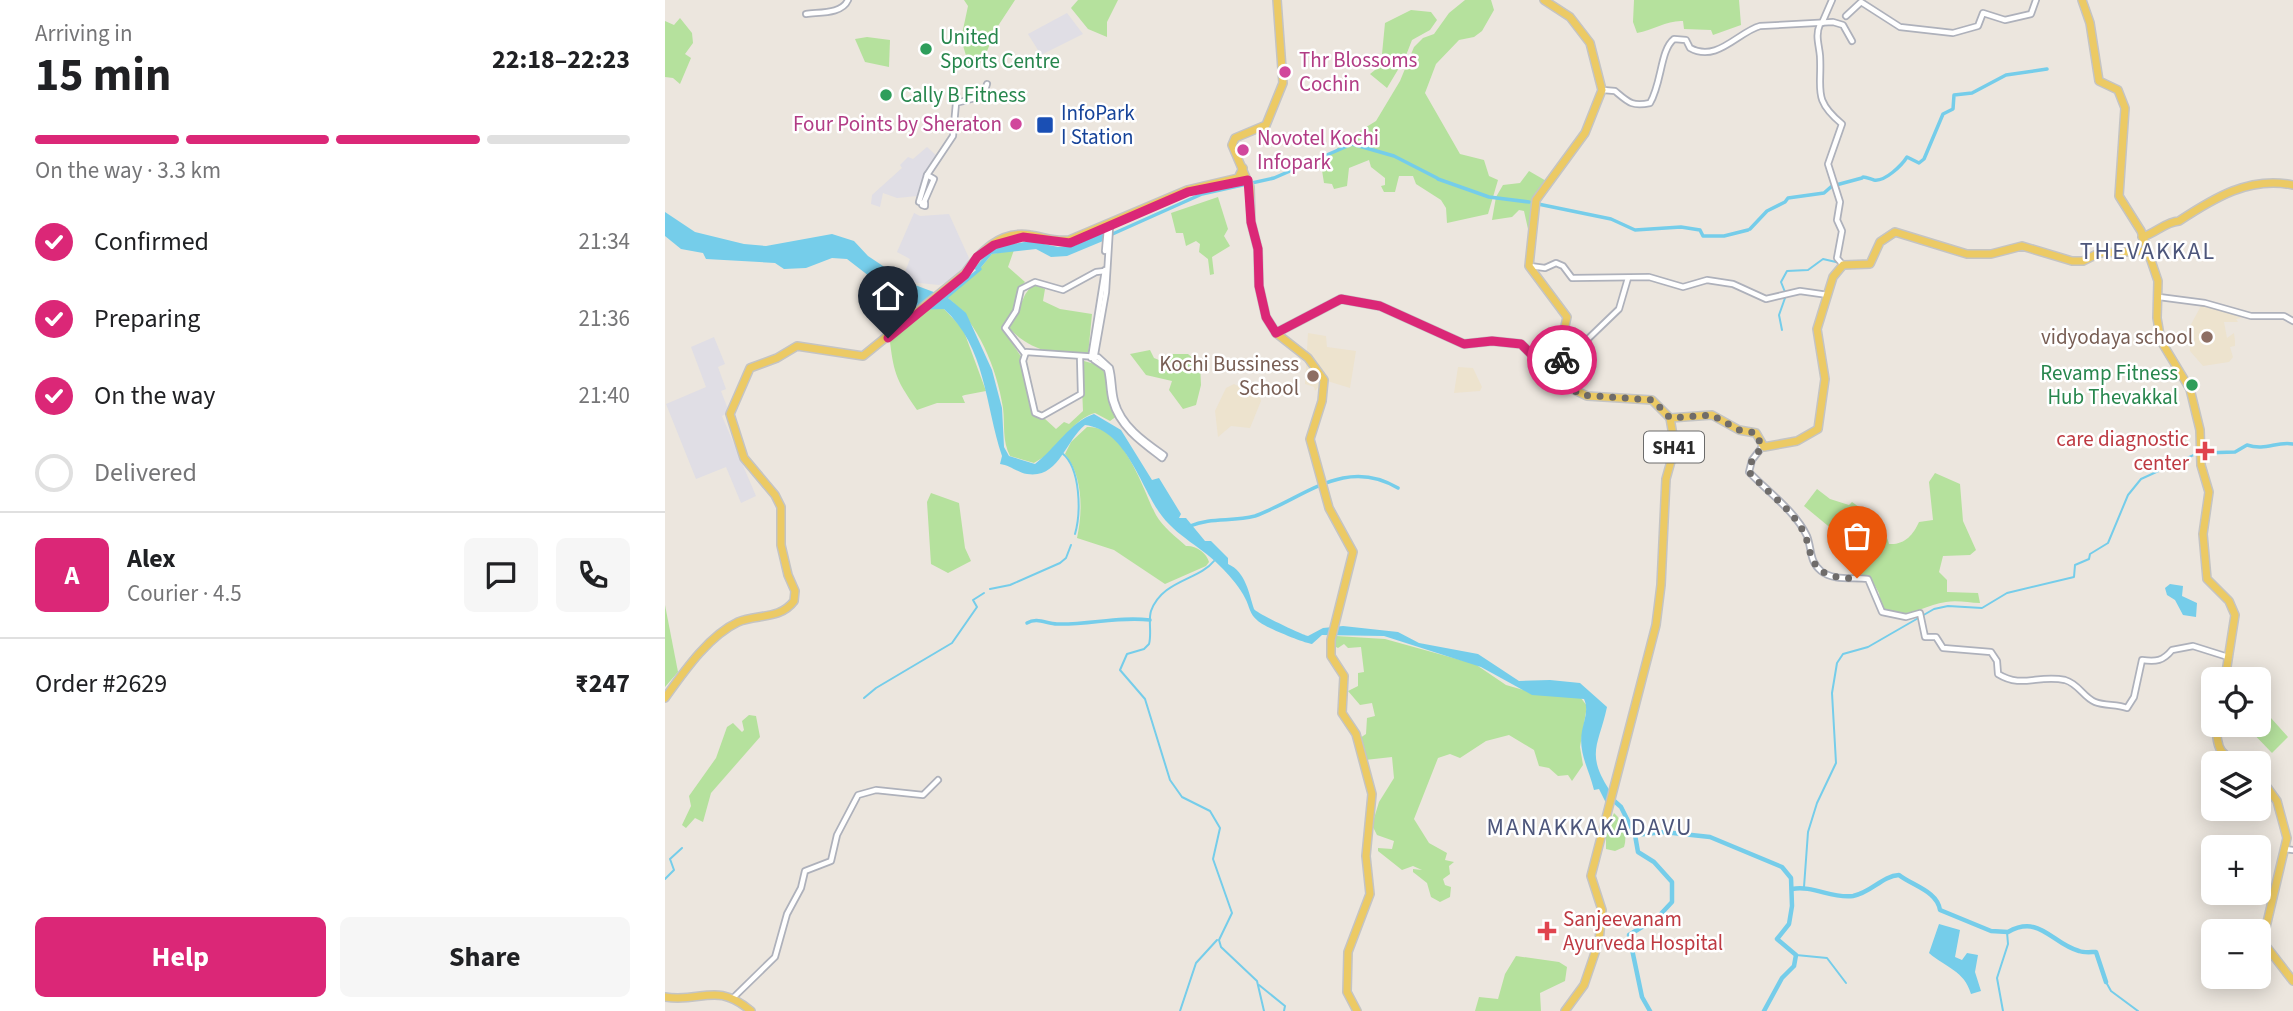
<!DOCTYPE html>
<meta charset="utf-8">
<style>
:root{--surface:#fff;--page:#f6f6f6;--text:#202124;--muted:#757577;--line:#e0e0e0;--accent:#db2777}
body{margin:0;font-family:"Source Sans 3",sans-serif;background:var(--page);color:var(--text);height:100vh;display:flex;flex-direction:column;font-size:26px;white-space:nowrap}
*{box-sizing:border-box;margin:0}
p{font-size:23px;color:var(--muted)}
.icon{flex:none;width:38px;height:38px;fill:none;stroke:currentColor;stroke-width:2;stroke-linecap:round;stroke-linejoin:round}
.map{position:relative;flex:1;overflow:hidden}
.drawer{display:flex;flex-direction:column;background:var(--surface);width:665px}
.drawer>*{flex:none}
.controls{position:absolute;left:1536px;top:667px;display:grid;gap:14px}
.controls a{display:grid;place-items:center;width:70px;height:70px;border-radius:10px;background:var(--surface);box-shadow:0 4px 18px #0003;font-size:35px}
.pin{position:absolute;display:grid;place-items:center;width:60px;height:60px;color:#fff;margin:-72px -30px;border-radius:50% 50% 50% 0;rotate:-45deg;box-shadow:0 0 7px #0007}
.pin .icon{rotate:45deg}
.courier{position:absolute;display:grid;place-items:center;width:70px;height:70px;margin:-35px;border:5px solid #db2777;border-radius:50%;background:#fff;color:#222;box-shadow:0 2px 9px #0007}
.overview em{font-style:normal;font-weight:700}
.overview div{display:flex;flex-direction:column-reverse}
.overview{display:flex;align-items:center;justify-content:space-between;height:119px;padding:0 35px}
h1{font-size:46px;font-weight:700;line-height:52px}
.bar{display:grid;grid-template-columns:repeat(4,1fr);gap:10px 7px;align-content:center;height:84px;padding:0 35px}
.bar i{height:9px;border-radius:5px;background:var(--line)}
.bar .current{background:var(--accent)}
.bar p{grid-column:span 4}
.line{display:flex;align-items:center;gap:18px;padding:0 35px;border-top:2px solid var(--line)}
.line div{flex:1}
.round{display:grid;place-items:center;flex:none;width:74px;height:74px;border-radius:10px;background:var(--page)}
ol{padding:0 35px;list-style:none}
li{display:flex;align-items:center;gap:21px;height:77px}
li p{margin-inline-start:auto}
li .icon{padding:7px;border-radius:50%;background:var(--accent);color:#fff;stroke-width:4}
li:last-child{color:var(--muted)}
li i{width:38px;height:38px;border:4px solid var(--line);border-radius:50%}
.action{display:flex;gap:14px;margin-top:auto;padding:14px 35px}
.action a{flex:1;height:80px;border-radius:10px;background:var(--accent);color:#fff;font-size:28px;font-weight:700;line-height:80px;text-align:center}
.action a+a{background:var(--page);color:var(--text)}
main{display:flex;flex:1;min-height:0}
.map>svg:first-child{display:block}
.industrial{fill:#e0dee5}
.education{fill:#ede3ce}
.green{fill:#b5e19d}
.water{fill:#75cdea}
.lines{fill:none;stroke-linecap:round;stroke-linejoin:round}
.stream{stroke:#75cdea;stroke-width:2}
.canal{stroke:#75cdea;stroke-width:3.5}
.river{stroke:#75cdea;stroke-width:4.5}
.minor-casing{stroke:#aeb1bb;stroke-width:8}
.major-casing{stroke:#c4c4c4;stroke-width:10}
.minor{stroke:#fff;stroke-width:4.5}
.major{stroke:#ecca64;stroke-width:7}
.done{stroke:#6f6c6a;stroke-width:7;stroke-dasharray:0 12.6}
.route{stroke:#db2777;stroke-width:9}
.leisure-dot{fill:#2e9e5b;stroke:#fff;stroke-width:2.5}
.hotel-dot{fill:#d1479c;stroke:#fff;stroke-width:2.5}
.transit-dot{fill:#1a4fb4;stroke:#fff;stroke-width:2.5}
.education-dot{fill:#8d6e63;stroke:#fff;stroke-width:2.5}
.health-dot{fill:#e0444e;stroke:#fff;stroke-width:2.5}
.labels{text-anchor:middle;stroke-width:5;stroke-linejoin:round;paint-order:stroke}
.shield{fill:#fff;stroke:#6b6b6b;stroke-width:2}
.shield-label{font-size:19px;font-weight:bold;fill:#2b2b2b}
.leisure-label{font-size:21px;fill:#27864d;stroke:#fff;text-anchor:start}
.hotel-label{font-size:21px;fill:#b23c85;stroke:#fff;text-anchor:start}
.transit-label{font-size:21px;fill:#164399;stroke:#fff;text-anchor:start}
.education-label{font-size:21px;fill:#785e54;stroke:#fff;text-anchor:end}
.health-label{font-size:21px;fill:#be3a42;stroke:#fff;text-anchor:end}
.quarter-label{font-size:24px;letter-spacing:2px;fill:#4d567b;stroke:#fff}
</style>
<main>
<section class="drawer">
<div class="overview"><div><h1>15 min</h1><p>Arriving in</p></div><em>22:18–22:23</em></div>
<div class="bar"><i class="current"></i><i class="current"></i><i class="current"></i><i></i><p>On the way · 3.3 km</p></div>
<ol>
<li><svg class="icon" aria-label="check" viewBox="0 0 24 24"><path d="M5 12l5 5 9-10"/></svg>Confirmed<p>21:34</p></li>
<li><svg class="icon" aria-label="check" viewBox="0 0 24 24"><path d="M5 12l5 5 9-10"/></svg>Preparing<p>21:36</p></li>
<li><svg class="icon" aria-label="check" viewBox="0 0 24 24"><path d="M5 12l5 5 9-10"/></svg>On the way<p>21:40</p></li>
<li><i></i>Delivered</li>
</ol>
<div class="line" style="height:126px"><b class="round" style="background:var(--accent);color:#fff">A</b><div><b>Alex</b><p>Courier · 4.5</p></div><a class="round"><svg class="icon" aria-label="chat" viewBox="0 0 24 24"><path d="M4 5h16v11H9l-5 4z"/></svg></a><a class="round"><svg class="icon" aria-label="phone" viewBox="0 0 24 24"><path d="M5 4h4l2 5-3 2q2 4 5 5l2-3 5 2v4C11 20 4 13 5 4z"/></svg></a></div>
<div class="line" style="height:91px"><div>Order #2629</div><b>₹247</b></div>
<div class="action"><a>Help</a><a>Share</a></div>
</section>
<div class="map">
<svg width="1628" height="1011" viewBox="0 0 1628 1011">
<rect width="100%" height="100%" fill="#ece6de"/>
<g class="industrial">
<polygon points="402,13 418,34 376,55 363,34"/>
<polygon points="262,147 273,157 253,196 232,198 218,193 215,207 206,204 207,195 237,168 235,165 243,157 248,159"/>
<polygon points="249,213 255,216 284,214 304,258 299,270 284,281 274,285 244,282 240,272 245,259 232,252"/>
<polygon points="49,337 60,364 53,367 61,389 56,391 64,412 57,416 91,496 76,503 61,467 31,479 1,404 41,387 26,347"/>
</g>
<g class="education">
<polygon points="1537,304 1575,315 1576,318 1571,319 1573,322 1559,322 1562,338 1569,333 1570,341 1570,346 1565,347 1568,357 1564,362 1538,366 1525,351 1523,330"/>
<polygon points="643,333 661,336 662,347 691,351 685,388 659,380 650,391 649,387 640,384"/>
<polygon points="793,367 808,368 817,387 815,391 789,393"/>
<polygon points="569,384 595,397 596,401 585,428 566,426 553,437 550,411 561,388"/>
</g>
<g class="green">
<polygon points="299,0 350,0 331,29 318,61 309,66 303,62 296,39 303,6"/>
<polygon points="413,0 453,0 442,22 442,37 423,29 406,8"/>
<polygon points="800,0 826,0 829,10 817,31 809,37 794,40 771,64 760,93 795,154 819,160 824,176 833,180 823,214 782,223 781,208 776,200 751,184 748,176 734,176 730,192 719,192 716,186 720,185 720,178 706,167 704,160 684,168 682,186 669,189 667,184 659,183 656,164 682,139 711,121 735,81 749,47 758,38 769,34 784,13"/>
<path d="M969,0h105l2,25 -28,10 -2,-5 -27,-1 -1,-8c-15,-1 -30,9 -46,12l-4,-11z"/>
<polygon points="746,10 766,12 772,20 765,30 747,40 740,58 722,88 705,74 720,62 717,54 720,23"/>
<polygon points="15,18 27,33 28,43 20,54 26,58 15,84 8,78 0,77 0,21 9,25"/>
<polygon points="202,37 225,40 224,67 200,62 190,39"/>
<polygon points="864,171 883,182 863,229 859,211 854,210 847,217 827,220 831,197 838,185 855,183"/>
<polygon points="553,197 563,229 559,236 565,246 547,257 549,274 545,275 543,259 534,252 535,244 531,241 521,246 518,233 511,233 506,213"/>
<path d="M349,250l-6,17 17,15 -7,8 -4,20 -12,18 20,30 12,57 10,3 12,11 8,-7 5,2 14,-13 -2,-47 3,-3 21,6 12,49 -7,5 -15,-8c-19,5 -29,24 -42,37 -5,5 -13,9 -19,13l-24,-7c-8,-15 -5,-31 -7,-48 -6,-40 -25,-85 -56,-111l31,-26 14,-17z"/>
<path d="M370,285l10,4 -2,12 17,8 32,5 -4,41c-32,-1 -56,-2 -79,-27 12,-14 12,-37 26,-43z"/>
<path d="M263,308l16,1 19,20 23,62 -21,4 -3,1 3,7h-28l-20,7c-19,-28 -23,-34 -27,-68z"/>
<polygon points="485,350 489,358 499,362 505,354 523,354 535,364 536,385 531,405 518,409 504,390 507,381 481,375 465,354"/>
<path d="M422,427c37,-3 56,63 69,88 7,12 20,22 30,31 9,-1 21,7 23,16l-3,4 -41,18 -51,-34 -37,-12c6,-27 6,-62 -12,-84l6,-12z"/>
<path d="M1270,473l25,11 3,37 13,29 -6,5 -27,1 -4,16 8,8v12l31,1 2,10c-11,0 -22,-3 -34,-1 -25,4 -38,18 -64,8l-3,-17 -9,-16 -16,-4 -3,-4 -18,-39 -29,-24 13,-17 13,10 19,6 3,-3c13,9 34,25 37,42 16,1 24,-9 30,-22l14,-2 -4,-38z"/>
<polygon points="266,493 294,503 300,548 306,561 283,573 266,564 262,502"/>
<polygon points="0,605 13,672 0,687"/>
<polygon points="671,636 720,639 810,664 841,685 865,692 916,698 922,706 915,747 918,765 907,781 903,775 893,776 884,768 874,766 869,750 844,735 821,741 795,758 785,754 773,758 749,819 764,843 782,853 780,860 789,862 784,866 785,874 778,879 780,885 786,887 785,897 775,902 766,897 762,883 748,872 748,869 757,870 748,866 737,870 713,851 713,848 727,849 729,841 712,835 707,825 714,802 729,778 727,757 700,760 695,738 701,734 702,718 710,716 707,703 695,705 683,691 693,686 693,673 699,672 696,647 683,648 679,644 673,648 669,646"/>
<polygon points="1597,708 1623,737 1607,753 1582,727 1594,724"/>
<polygon points="84,715 91,716 95,737 46,793 38,822 30,818 21,828 17,825 26,806 24,796 51,758 62,727 68,723 77,732 79,730 77,721"/>
<path d="M949,813c9,8 14,22 10,34l-9,4 -9,-2v-16z"/>
<polygon points="851,956 894,962 902,967 900,981 875,993 876,1011 810,1011 814,997 833,999 840,974"/>
</g>
<g class="water">
<path d="M0,212l30,20 49,12 22,2 66,-12 22,7 14,15 39,26 40,15 19,16 26,57 10,38 2,39 5,9 26,8c20,-15 35,-42 59,-50l27,16 31,50 7,-2 22,36 -2,4h7l19,23h6l17,17v6c18,8 21,30 26,45 2,4 49,26 54,27l15,-8 20,-2 55,6 21,11 59,11 41,27 31,-1 30,3 27,24c-8,38 -22,46 3,84l-3,14 -8,-16 -5,1c-5,-21 -16,-37 -12,-59 2,-11 7,-21 2,-32l-52,-4 -51,-28 -97,-31 -62,-1 -10,9c-8,-1 -48,-17 -54,-23 -9,-7 -8,-14 -13,-23 -4,-9 -15,-22 -22,-29 -19,-21 -48,-33 -64,-57 -20,-30 -34,-82 -74,-87 -20,16 -26,54 -58,49 -9,-1 -17,-9 -27,-10l2,-8c-17,-51 -16,-109 -58,-147l-31,1 -66,-51 -15,-1 -26,10 -22,1 -9,-6 -69,-4 -3,-6 -22,-4 -16,-13z"/>
<polygon points="439,232 438,241 402,256 386,257 371,249 327,254 313,271 307,268 325,248 365,241 393,247 409,246"/>
<polygon points="1505,584 1518,586 1517,596 1532,603 1531,617 1518,615 1510,600 1502,595 1500,588"/>
<path d="M1274,924l21,6 -5,27 7,3 5,-7 11,2 -3,17 6,19 -10,3c-7,-24 -25,-26 -42,-41z"/>
</g>
<g class="lines">
<g class="stream">
<polyline points="1120,292 1116,282 1122,271 1143,270 1158,259 1171,262"/>
<polyline points="1117,330 1114,315 1120,298"/>
<path d="M397,453c19,15 19,60 13,81"/>
<path d="M549,561c-15,19 -52,19 -63,50 -3,10 1,22 -2,33l-5,5 -17,5 -7,16 25,29 25,81 12,17 28,14 10,17 -7,31 19,54 -13,27 2,7 36,34 7,30"/>
<polyline points="325,589 345,585 395,563 401,558 406,545"/>
<polyline points="199,698 211,688 287,643 312,607 308,600 319,593"/>
<polyline points="0,879 9,870 5,859 17,848"/>
<polyline points="1139,887 1143,832 1152,803 1171,763 1167,693 1172,663 1178,654 1203,647 1269,609 1283,606 1317,608 1342,593 1409,577 1410,565 1424,559 1425,554 1443,543 1463,495 1476,479 1533,453"/>
<polyline points="1131,955 1162,958 1181,983"/>
<polyline points="1441,982 1446,991 1473,1011"/>
<polyline points="594,985 620,1006 619,1011"/>
<polyline points="515,1011 531,963 552,940"/>
<polyline points="1338,1011 1332,978 1343,944 1342,932"/>
</g>
<g class="canal">
<path d="M1198,177c4,0 7,2 11,3 11,2 28,-15 33,-23l12,6 5,-4 19,-45 10,-5 1,-14 18,-2 34,-18 41,-6"/>
<polyline points="773,179 824,197 864,202"/>
<polyline points="1171,185 1197,178"/>
<polyline points="873,204 946,219 970,230 1016,227 1035,230 1038,236 1059,236 1083,230"/>
<polyline points="1085,229 1102,211 1120,202 1123,198 1159,193 1167,186"/>
<polyline points="443,236 537,194 609,178 687,144 729,156 772,178"/>
<polyline points="278,300 315,269"/>
<path d="M1538,453l32,-1 12,-7c19,6 29,-4 46,-1"/>
<path d="M525,526c21,-9 42,-4 65,-10 49,-18 90,-60 143,-28"/>
<path d="M362,623c10,-6 20,1 30,1 32,1 62,-8 93,-4"/>
</g>
<g class="river">
<polyline points="946,798 956,807 970,835 999,832 1045,837 1117,867 1126,878 1127,906 1124,924 1112,939 1131,955 1129,966 1117,978 1099,1011"/>
<polyline points="970,835 973,852 989,862 1007,882 1007,902 993,917 964,935 977,997 985,1011"/>
<path d="M1127,889c21,-4 40,10 61,7 18,-3 29,-20 46,-21 14,11 38,16 41,35l51,21 17,1c32,-18 44,12 71,19 5,2 12,1 17,1l10,30"/>
</g>
<g class="minor-casing">
<g id="minor">
<path d="M141,14c14,-2 36,0 42,-14"/>
<polyline points="1181,16 1196,2 1235,27 1288,33 1313,26 1318,13 1340,20 1366,14 1371,0"/>
<polyline points="1157,23 1167,0"/>
<path d="M1155,24c-5,12 -1,20 0,32 2,34 -8,43 22,68l-14,40 12,38 -3,18 5,11 -5,27 6,7"/>
<path d="M938,90l12,1c13,11 17,16 35,12 12,-20 10,-53 24,-64l12,1 4,8c27,15 48,-16 70,-22l73,-4 10,3 9,16"/>
<polyline points="254,202 262,175 288,136 291,103 318,96 322,84"/>
<polyline points="259,202 269,179 262,175"/>
<polygon points="257,203 260,203 260,206 257,205"/>
<path d="M445,227l-4,65 -12,68 13,9c3,10 2,22 5,32 7,26 30,42 50,57"/>
<polyline points="440,251 442,229"/>
<polyline points="865,266 880,268 891,263 898,266 907,278 984,277 1018,287 1042,280 1068,284 1101,299 1135,291 1163,295"/>
<polyline points="1494,297 1540,303 1586,316 1619,316 1628,321"/>
<polyline points="360,354 340,328 351,311 356,289 370,282 398,290 431,272 440,271"/>
<path d="M415,357l1,37 -39,22 -7,-3 -12,-52 3,-9 72,5 12,11c3,11 2,22 5,33 7,25 29,40 49,54l-2,3"/>
<polyline points="426,358 440,270"/>
<polyline points="900,361 954,309 963,278"/>
<path d="M1097,447l-10,13 -3,12c19,20 46,39 58,64 5,13 2,25 14,35 12,10 32,6 47,8l14,33 24,5 14,-4 5,24h11l7,11 48,4 6,9 1,13c24,15 40,0 67,6 14,4 18,17 30,22 10,4 22,2 32,6l7,-11 8,-37c14,2 21,1 30,-10l21,-4 35,11"/>
<polyline points="1620,849 1628,850"/>
<polyline points="68,998 110,957 122,914 136,888 140,871 166,861 172,835 193,795 211,790 258,795 273,780"/>
</g>
</g>
<g class="major-casing">
<g id="major">
<polyline points="612,0 618,83 601,125 570,138 567,145 585,187 586,222 593,249 594,286 601,317 611,333 643,358 659,380 657,401 645,439 664,508 688,552 666,640 666,656 679,676 677,713 691,734 707,794 701,856 705,894 683,952 682,992 692,1011"/>
<polyline points="879,0 905,17 925,43 937,90 920,133 871,200 864,266 902,317 898,335 901,386 922,396 987,400 1005,418 1010,447 1001,479 996,585 991,625 926,876 937,910 934,941 919,985 900,1011"/>
<polyline points="1417,0 1425,23 1434,81 1453,90 1460,108 1454,196 1476,231 1493,281 1492,318 1496,341 1525,389 1535,430 1536,465 1544,492 1538,534 1542,579 1564,601 1570,615 1560,679"/>
<path d="M1477,237c14,-4 23,-15 37,-16 35,-23 70,-45 114,-36"/>
<polyline points="611,333 676,299 715,306 799,344 827,341 856,344 874,362 898,360"/>
<polyline points="1005,418 1047,415 1074,430 1091,433 1099,447 1132,441 1153,429 1160,379 1152,329 1168,277 1178,265 1205,264 1215,242 1230,232 1302,254 1326,254 1357,246 1407,261 1418,261 1434,253 1482,251"/>
<path d="M0,698c18,-25 43,-62 73,-76 18,-8 42,-2 56,-21l1,-10 -7,-16 -7,-30v-38l-6,-12 -31,-37 -14,-44 20,-46 27,-10 20,-12 66,10 102,-83c15,-21 35,-43 65,-38 14,2 25,7 39,5l118,-50 51,-12 5,-10"/>
<path d="M1551,724c1,27 4,32 28,39"/>
<polyline points="1594,776 1612,801 1622,838 1601,927 1601,946 1628,981"/>
<path d="M0,997c37,6 51,-16 86,14"/>
</g>
</g>
<use href="#minor" class="minor"/>
<use href="#major" class="major"/>
</g>
<g class="lines">
<path class="done" d="M897,360l3,25 17,10 71,5 17,18 42,-3 27,15 17,3 6,14 -10,13 -3,12c17,19 40,35 53,57 8,13 6,29 17,40 9,8 26,10 38,9"/>
<polyline class="route" points="223,338 300,275 312,257 329,245 358,237 405,243 523,192 583,180 586,222 593,249 594,286 601,317 611,333 676,299 715,306 799,344 827,341 856,344 874,362 897,360"/>
</g>
<g class="leisure-dot">
<circle cx="261" cy="49" r="7"/>
<circle cx="221" cy="95" r="7"/>
<circle cx="1527" cy="385" r="7"/>
</g>
<g class="hotel-dot">
<circle cx="620" cy="72" r="7"/>
<circle cx="351" cy="124" r="7"/>
<circle cx="578" cy="150" r="7"/>
</g>
<rect class="transit-dot" x="371" y="116" width="18" height="18" rx="3.5"/>
<g class="education-dot">
<circle cx="1542" cy="337" r="7"/>
<circle cx="648" cy="376" r="7"/>
</g>
<g class="health-dot">
<path d="M1536.5 440.5h7v7h7v7h-7v7h-7v-7h-7v-7h7z"/>
<path d="M878.5 920.5h7v7h7v7h-7v7h-7v-7h-7v-7h7z"/>
</g>
<g class="labels">
<rect class="shield" x="979" y="431.5" width="60" height="31" rx="5"/>
<g class="shield-label">
<text x="1009" y="454">SH41</text>
</g>
<g class="leisure-label">
<text x="275" y="44">United<tspan x="275" dy="24">Sports Centre</tspan></text>
<text x="235" y="102">Cally B Fitness</text>
<text x="1513" y="380" text-anchor="end">Revamp Fitness<tspan x="1513" dy="24">Hub Thevakkal</tspan></text>
</g>
<g class="hotel-label">
<text x="634" y="67">Thr Blossoms<tspan x="634" dy="24">Cochin</tspan></text>
<text x="337" y="131" text-anchor="end">Four Points by Sheraton</text>
<text x="592" y="145">Novotel Kochi<tspan x="592" dy="24">Infopark</tspan></text>
</g>
<g class="transit-label">
<text x="396" y="120">InfoPark<tspan x="396" dy="24">I Station</tspan></text>
</g>
<g class="education-label">
<text x="1528" y="344">vidyodaya school</text>
<text x="634" y="371">Kochi Bussiness<tspan x="634" dy="24">School</tspan></text>
</g>
<g class="health-label">
<text x="1524" y="446">care diagnostic<tspan x="1524" dy="24">center</tspan></text>
<text x="898" y="926" text-anchor="start">Sanjeevanam<tspan x="898" dy="24">Ayurveda Hospital</tspan></text>
</g>
<g class="quarter-label">
<text x="1483" y="259">THEVAKKAL</text>
<text x="925" y="835">MANAKKAKADAVU</text>
</g>
</g>
</svg>
<div class="controls">
<a><svg class="icon" aria-label="locate" viewBox="0 0 24 24"><circle cx="12" cy="12" r="6"/><path d="M12 2v4M12 18v4M2 12h4M18 12h4"/></svg></a>
<a><svg class="icon" aria-label="layers" viewBox="0 0 24 24"><path d="M12 4l9 5-9 5-9-5zM3 14l9 5 9-5"/></svg></a>
<a>+</a>
<a>−</a>
</div>
<div class="pin" style="left:1192px;top:578px;background:#ea580c"><svg class="icon" aria-label="bag" viewBox="0 0 24 24"><path d="M5 8h14l-1 12H6zM9 8a3 3 0 0 1 6 0"/></svg></div>
<div class="pin" style="left:223px;top:338px;background:#1f2937"><svg class="icon" aria-label="home" viewBox="0 0 24 24"><path d="M3 11l9-7 9 7M6 9v11h12V9"/></svg></div>
<div class="courier" style="left:897px;top:360px"><svg class="icon" aria-label="bike" viewBox="0 0 24 24"><circle cx="6" cy="16" r="4"/><circle cx="18" cy="16" r="4"/><path d="M6 16l4-8h5l3 8M10 8l3 8H6M13 5h3"/></svg></div>
</div>
</main>
